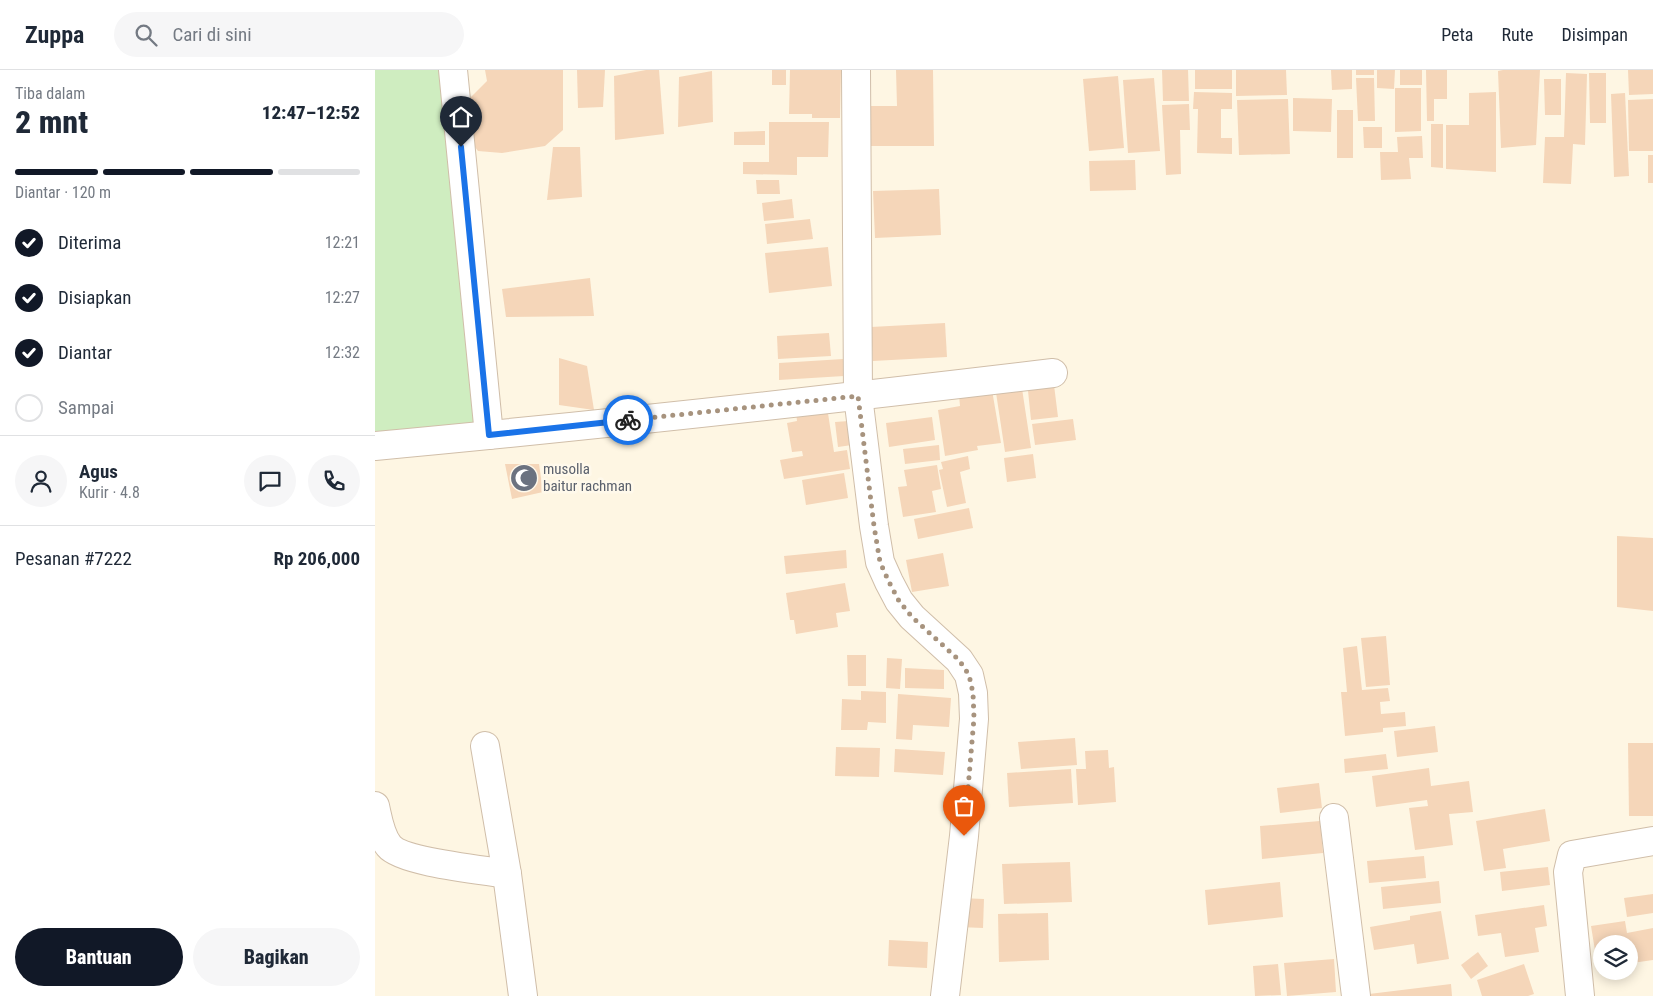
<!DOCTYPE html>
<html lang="id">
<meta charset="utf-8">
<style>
:root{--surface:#fff;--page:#f6f6f7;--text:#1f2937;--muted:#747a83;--line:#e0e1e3;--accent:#111827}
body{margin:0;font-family:"Roboto Condensed",sans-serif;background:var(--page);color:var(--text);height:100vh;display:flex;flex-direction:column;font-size:19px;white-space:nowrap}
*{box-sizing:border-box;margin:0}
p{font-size:16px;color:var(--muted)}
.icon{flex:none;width:28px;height:28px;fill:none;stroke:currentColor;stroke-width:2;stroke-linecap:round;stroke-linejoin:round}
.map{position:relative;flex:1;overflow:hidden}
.details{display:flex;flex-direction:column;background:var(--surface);width:375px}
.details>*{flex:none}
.fabs{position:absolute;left:1218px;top:865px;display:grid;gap:10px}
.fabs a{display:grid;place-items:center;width:45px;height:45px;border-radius:50%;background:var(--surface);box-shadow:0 2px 12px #0003;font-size:25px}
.pin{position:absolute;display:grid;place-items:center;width:42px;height:42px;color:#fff;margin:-51px -21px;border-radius:50% 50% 50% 0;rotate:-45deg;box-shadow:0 0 5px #0007}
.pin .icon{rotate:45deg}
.courier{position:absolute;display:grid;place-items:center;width:50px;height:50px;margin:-25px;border:4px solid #1a73e8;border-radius:50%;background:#fff;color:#222;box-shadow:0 1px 6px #0007}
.head em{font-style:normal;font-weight:800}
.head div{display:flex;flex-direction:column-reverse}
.head{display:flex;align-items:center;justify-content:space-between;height:85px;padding:0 15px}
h1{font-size:32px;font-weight:800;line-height:38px}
.bar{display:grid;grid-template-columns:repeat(4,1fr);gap:8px 5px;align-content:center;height:60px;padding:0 15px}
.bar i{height:6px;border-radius:4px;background:var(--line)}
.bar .current{background:var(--accent)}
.bar p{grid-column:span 4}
.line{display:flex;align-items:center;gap:12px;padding:0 15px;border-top:1px solid var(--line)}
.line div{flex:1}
.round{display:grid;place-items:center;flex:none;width:52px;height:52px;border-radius:26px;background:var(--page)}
ol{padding:0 15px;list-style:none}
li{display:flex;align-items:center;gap:15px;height:55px}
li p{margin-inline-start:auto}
li .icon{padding:5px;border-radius:50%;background:var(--accent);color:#fff;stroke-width:4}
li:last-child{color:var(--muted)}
li i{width:28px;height:28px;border:2px solid var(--line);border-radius:50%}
.button{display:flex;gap:10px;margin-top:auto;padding:10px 15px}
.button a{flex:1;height:58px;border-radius:30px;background:var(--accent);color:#fff;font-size:20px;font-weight:800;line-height:58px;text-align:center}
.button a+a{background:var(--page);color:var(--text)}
header{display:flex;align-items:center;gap:30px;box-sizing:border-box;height:70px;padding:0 25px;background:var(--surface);border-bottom:1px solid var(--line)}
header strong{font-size:24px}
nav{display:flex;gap:28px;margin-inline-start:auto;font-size:18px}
.search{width:350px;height:45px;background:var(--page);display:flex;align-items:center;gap:12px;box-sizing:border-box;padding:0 18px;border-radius:28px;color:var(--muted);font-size:19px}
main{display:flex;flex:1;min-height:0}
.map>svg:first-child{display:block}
.green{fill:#cfedc0}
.building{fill:#f5d6b9}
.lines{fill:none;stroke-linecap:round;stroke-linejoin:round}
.street-casing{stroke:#d0bea9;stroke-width:30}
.street{stroke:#fff;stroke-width:28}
.done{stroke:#a7937e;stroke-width:5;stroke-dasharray:0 9}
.route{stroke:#1a73e8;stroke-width:6}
.labels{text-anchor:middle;stroke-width:5;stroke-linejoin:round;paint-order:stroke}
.worship-label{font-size:15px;fill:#5b616d;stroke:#fff9eb;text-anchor:start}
</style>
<header>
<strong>Zuppa</strong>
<div class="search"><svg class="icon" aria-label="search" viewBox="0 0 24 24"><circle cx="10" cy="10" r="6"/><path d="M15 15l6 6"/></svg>Cari di sini</div>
<nav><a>Peta</a><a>Rute</a><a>Disimpan</a></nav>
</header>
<main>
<section class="details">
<div class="head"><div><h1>2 mnt</h1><p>Tiba dalam</p></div><em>12:47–12:52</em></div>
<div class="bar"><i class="current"></i><i class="current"></i><i class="current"></i><i></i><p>Diantar · 120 m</p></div>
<ol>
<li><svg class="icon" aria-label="check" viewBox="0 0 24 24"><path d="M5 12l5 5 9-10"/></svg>Diterima<p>12:21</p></li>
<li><svg class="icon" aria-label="check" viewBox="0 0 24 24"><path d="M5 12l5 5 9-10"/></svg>Disiapkan<p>12:27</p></li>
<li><svg class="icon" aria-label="check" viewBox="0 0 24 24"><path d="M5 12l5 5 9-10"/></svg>Diantar<p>12:32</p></li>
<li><i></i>Sampai</li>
</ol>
<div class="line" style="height:90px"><a class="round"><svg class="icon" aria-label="person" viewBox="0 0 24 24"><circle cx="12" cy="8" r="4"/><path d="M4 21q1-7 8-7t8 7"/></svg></a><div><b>Agus</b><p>Kurir · 4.8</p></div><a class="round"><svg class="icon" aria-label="chat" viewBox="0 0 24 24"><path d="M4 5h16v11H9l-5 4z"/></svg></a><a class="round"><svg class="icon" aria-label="phone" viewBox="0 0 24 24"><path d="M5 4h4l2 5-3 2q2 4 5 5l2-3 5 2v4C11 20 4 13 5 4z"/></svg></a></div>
<div class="line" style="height:65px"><div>Pesanan #7222</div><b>Rp 206,000</b></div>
<div class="button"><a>Bantuan</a><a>Bagikan</a></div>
</section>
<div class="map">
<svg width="1278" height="926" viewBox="0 0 1278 926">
<rect width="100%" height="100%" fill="#fef6e3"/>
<polygon class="green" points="0,0 77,0 108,358 0,367"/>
<g class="building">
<polygon points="110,0 188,0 188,60 170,76 127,83 103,81 97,73 91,32 112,11"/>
<polygon points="202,0 230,0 228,37 203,38"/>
<polygon points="271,0 284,0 289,64 240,70 239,6"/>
<rect x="397" y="0" width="14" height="15"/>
<polygon points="415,0 466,0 465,48 437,48 437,44 414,44"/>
<polygon points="521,0 558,0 559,76 494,76 494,36 522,36"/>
<polygon points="787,0 813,0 814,31 788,31"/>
<rect x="820" y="0" width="37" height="19"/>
<polygon points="861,0 911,0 912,25 861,26"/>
<polygon points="956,0 977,0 977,19 957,20"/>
<rect x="981" y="0" width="18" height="5"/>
<polygon points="1002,0 1020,0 1019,19 1002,18"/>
<rect x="1025" y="0" width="22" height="15"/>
<polygon points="1051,0 1072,0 1072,29 1059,29 1059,51 1052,51"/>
<polygon points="1128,0 1165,0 1161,75 1126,78 1123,1"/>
<polygon points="1253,0 1278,0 1278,24 1254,25"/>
<polygon points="337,1 338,52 303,57 304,7"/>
<polygon points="1191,3 1212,4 1210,75 1198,74 1196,114 1168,113 1170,67 1189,67"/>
<polygon points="1214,3 1231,3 1231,53 1215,53"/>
<polygon points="743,6 749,78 714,81 708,9"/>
<polygon points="779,8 785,81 753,83 748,10"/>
<polygon points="981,8 999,8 1000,51 983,51"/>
<polygon points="1169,9 1186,9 1186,45 1170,45"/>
<polygon points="1020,18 1046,18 1046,61 1020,62"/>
<polygon points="819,22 857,23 857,39 846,39 846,68 857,68 857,84 822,83 823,39 818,39"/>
<polygon points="1121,22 1121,102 1071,99 1071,55 1094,55 1094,23"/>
<polygon points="1250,23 1254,106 1239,107 1236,24"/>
<polygon points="918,28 957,29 956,62 918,61"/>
<polygon points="913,29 915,84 864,85 862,30"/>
<polygon points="1278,29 1278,81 1254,81 1253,30"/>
<polygon points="814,34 815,60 805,60 806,104 791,105 787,35"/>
<rect x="962" y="40" width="16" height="48"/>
<polygon points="394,52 454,52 453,87 422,87 422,105 368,104 368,92 394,92"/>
<polygon points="1056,54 1068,54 1068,98 1056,97"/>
<polygon points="988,57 1007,57 1007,78 989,78"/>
<polygon points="390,61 390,75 359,75 359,62"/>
<polygon points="1047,66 1048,88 1034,88 1036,109 1006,110 1005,82 1023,82 1022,67"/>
<polygon points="178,77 205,77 207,127 172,130"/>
<rect x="1273" y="85" width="5" height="28"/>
<polygon points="760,90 761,120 715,121 714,91"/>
<polygon points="381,110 404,110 405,124 382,124"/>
<polygon points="564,119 566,165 500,168 498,121"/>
<polygon points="417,129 419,148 389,151 387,133"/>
<polygon points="435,149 438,169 392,174 390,154"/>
<polygon points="453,177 457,216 394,223 390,183"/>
<polygon points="215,208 219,246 131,247 127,219"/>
<polygon points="570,253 572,287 498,291 496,257"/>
<polygon points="454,263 456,286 403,289 402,266"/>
<polygon points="184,288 212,296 219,340 184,335"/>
<polygon points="468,289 469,306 404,310 404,293"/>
<polygon points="678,307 683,347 656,350 652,311"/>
<polygon points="646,312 656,378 630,382 620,316"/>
<polygon points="617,320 626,373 602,376 603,380 570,386 563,340 585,336 584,325"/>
<polygon points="452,337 459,382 472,380 475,399 409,409 405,390 428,386 427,381 417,382 412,353 422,351 421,342"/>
<polygon points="557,347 560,370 514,377 511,353"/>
<polygon points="698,349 701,370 660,375 657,354"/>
<polygon points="474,351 477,375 463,377 460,352"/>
<polygon points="564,375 565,390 530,394 528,379"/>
<polygon points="658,384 661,408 632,412 629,388"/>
<polygon points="593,386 595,399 585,402 591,433 572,437 564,400 568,399 566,392"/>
<polygon points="130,394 164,394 168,422 137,429"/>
<polygon points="562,395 566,419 557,421 561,442 528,447 523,417 532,416 529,400"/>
<polygon points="469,403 473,428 431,435 427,410"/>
<polygon points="594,438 598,458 543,469 539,449"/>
<polygon points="1242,466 1278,468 1278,541 1242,537"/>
<polygon points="471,480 472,498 411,504 409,486"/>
<polygon points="568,483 574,516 537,522 531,490"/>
<polygon points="470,513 475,541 461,543 463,557 421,564 419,550 415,550 411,523"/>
<polygon points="1011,566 1015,615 991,617 986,568"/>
<polygon points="982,576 987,620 1013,618 1015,631 1005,632 1006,644 1030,642 1031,656 1008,658 1008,662 970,666 966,622 972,622 968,578"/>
<polygon points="472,585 491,585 491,616 473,616"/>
<polygon points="512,588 527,589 525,619 511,618"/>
<polygon points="530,598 569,600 569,619 530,618"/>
<polygon points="486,621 511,622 511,653 493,652 492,660 466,660 467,629 486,630"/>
<polygon points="523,624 576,628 574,657 538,655 537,670 521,669"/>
<polygon points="1060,656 1063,682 1022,687 1019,661"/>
<polygon points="700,668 702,695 646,699 643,672"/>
<polygon points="1253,673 1278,673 1278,746 1254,746"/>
<polygon points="461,677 505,678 504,707 460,706"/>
<polygon points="520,679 570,682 568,705 519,702"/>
<polygon points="733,680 734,698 739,697 741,732 703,735 701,699 711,699 710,681"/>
<polygon points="1011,684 1013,699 970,703 969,689"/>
<polygon points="1054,698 1056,716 1094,711 1098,742 1074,744 1078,775 1040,780 1034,738 1053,736 1052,730 1001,737 997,706"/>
<polygon points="696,699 698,733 634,737 632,703"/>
<polygon points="944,713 947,738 905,743 902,718"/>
<polygon points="1170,739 1175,771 1128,779 1131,798 1109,801 1101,751"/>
<polygon points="945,751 948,783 887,789 885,756"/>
<polygon points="1049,786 1051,808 994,813 992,791"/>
<polygon points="695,792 697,832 629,834 627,794"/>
<polygon points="1173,797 1175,815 1127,821 1125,802"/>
<polygon points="1064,811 1066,833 1008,839 1006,817"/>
<polygon points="905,812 908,847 833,855 830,820"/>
<polygon points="1278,824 1278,843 1252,847 1249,828"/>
<polygon points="585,828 609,829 608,858 584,857"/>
<polygon points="1169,835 1172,856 1160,858 1164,882 1130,887 1126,863 1103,866 1100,845"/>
<polygon points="1066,841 1074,889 1042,894 1039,874 999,880 995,857 1035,850 1035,846"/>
<polygon points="673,843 674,890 624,892 623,844"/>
<polygon points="1250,851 1252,863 1278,858 1278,890 1257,893 1257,894 1254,895 1254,874 1226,874 1226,899 1223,899 1216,856"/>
<polygon points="514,870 553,872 552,898 513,896"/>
<polygon points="1103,882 1113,896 1096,909 1086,895"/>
<polygon points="959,889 961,922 912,926 909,893"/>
<polygon points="903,894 906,925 880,926 878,896"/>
<polygon points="1149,894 1159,924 1153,926 1107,926 1102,910"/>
<polygon points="1076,914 1077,926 994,926 994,924"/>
</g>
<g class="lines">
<g class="street-casing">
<g id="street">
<polyline points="78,0 114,365"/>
<polyline points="481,0 483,326 499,456 505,492 514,512 524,531 537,547 584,590 594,605 598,623 599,649 589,766 570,926"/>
<path d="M0,376c226,-21 452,-46 678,-73"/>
<polyline points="110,676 132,804 148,926"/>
<path d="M0,736c3,13 5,29 14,40 13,16 95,24 118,28"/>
<polyline points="959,748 981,926"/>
<polyline points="1205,926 1193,802 1197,785 1278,771"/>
</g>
</g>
<use href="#street" class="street"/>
</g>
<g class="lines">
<polyline class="done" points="253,350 483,326 499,456 505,492 514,512 524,531 537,547 584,590 594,605 598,623 599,648 589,766"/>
<polyline class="route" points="86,77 114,365 253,350"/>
</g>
<defs>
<g id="mosque-disc" transform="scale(1.4375)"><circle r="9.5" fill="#6b7280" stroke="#fff9eb"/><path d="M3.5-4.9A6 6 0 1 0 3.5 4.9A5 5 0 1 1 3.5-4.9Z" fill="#fff"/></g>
</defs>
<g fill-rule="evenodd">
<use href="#mosque-disc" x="149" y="408"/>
</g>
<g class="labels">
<g class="worship-label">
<text x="168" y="404">musolla<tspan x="168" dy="17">baitur rachman</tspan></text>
</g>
</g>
</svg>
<div class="fabs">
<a><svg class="icon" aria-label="layers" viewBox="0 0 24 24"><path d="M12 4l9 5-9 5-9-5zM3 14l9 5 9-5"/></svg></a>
</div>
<div class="pin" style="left:589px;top:766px;background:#ea580c"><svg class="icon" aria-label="bag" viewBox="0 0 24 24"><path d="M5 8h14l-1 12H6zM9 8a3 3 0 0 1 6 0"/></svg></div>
<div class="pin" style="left:86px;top:77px;background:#1f2937"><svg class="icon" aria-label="home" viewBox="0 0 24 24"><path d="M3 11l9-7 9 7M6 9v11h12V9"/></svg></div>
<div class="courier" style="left:253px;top:350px"><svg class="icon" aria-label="bike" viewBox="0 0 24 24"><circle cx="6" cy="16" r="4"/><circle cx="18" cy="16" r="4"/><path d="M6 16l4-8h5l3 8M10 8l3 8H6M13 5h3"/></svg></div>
</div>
</main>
